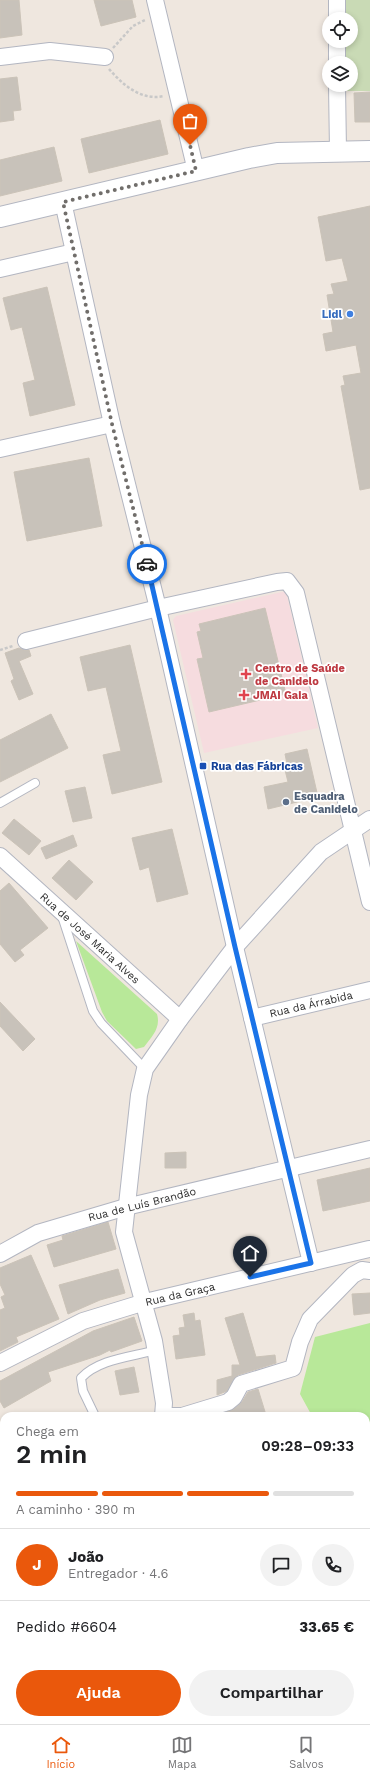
<!DOCTYPE html>
<html lang="pt">
<meta charset="utf-8">
<style>
:root{--surface:#fff;--page:#f2f2f2;--text:#202124;--muted:#757577;--line:#e0e0e0;--accent:#ea580c}
body{margin:0;font-family:"Work Sans",sans-serif;background:var(--page);color:var(--text);height:100vh;display:flex;flex-direction:column;font-size:15px;white-space:nowrap}
*{box-sizing:border-box;margin:0}
p{font-size:13px;color:var(--muted)}
.icon{flex:none;width:22px;height:22px;fill:none;stroke:currentColor;stroke-width:2;stroke-linecap:round;stroke-linejoin:round}
.map{position:relative;flex:1;overflow:hidden}
.sheet{position:absolute;left:0px;top:1412px;width:370px;height:312px;display:flex;flex-direction:column;background:var(--surface);border-radius:12px 12px 0 0;box-shadow:0 2px 6px #0003}
.sheet>*{flex:none}
.controls{position:absolute;left:322px;top:12px;display:grid;gap:8px}
.controls a{display:grid;place-items:center;width:36px;height:36px;border-radius:50%;background:var(--surface);box-shadow:0 2px 6px #0003;font-size:20px}
.pin{position:absolute;display:grid;place-items:center;width:34px;height:34px;color:#fff;margin:-41px -17px;border-radius:50% 50% 50% 0;rotate:-45deg;box-shadow:0 0 4px #0007}
.pin .icon{rotate:45deg}
.courier{position:absolute;display:grid;place-items:center;width:40px;height:40px;margin:-20px;border:3px solid #1a73e8;border-radius:50%;background:#fff;color:#222;box-shadow:0 1px 5px #0007}
.headline em{font-style:normal;font-weight:600}
.headline div{display:flex;flex-direction:column-reverse}
.headline{display:flex;align-items:center;justify-content:space-between;height:68px;padding:0 16px}
h1{font-size:26px;font-weight:600;line-height:30px}
.bar{display:grid;grid-template-columns:repeat(4,1fr);gap:6px 4px;align-content:center;height:48px;padding:0 16px}
.bar i{height:5px;border-radius:3px;background:var(--line)}
.bar .active{background:var(--accent)}
.bar p{grid-column:span 4}
.line{display:flex;align-items:center;gap:10px;padding:0 16px;border-top:1px solid var(--line)}
.line div{flex:1}
.round{display:grid;place-items:center;flex:none;width:42px;height:42px;border-radius:21px;background:var(--page)}
.action{display:flex;gap:8px;margin-top:auto;padding:8px 16px}
.action a{flex:1;height:46px;border-radius:24px;background:var(--accent);color:#fff;font-size:16px;font-weight:600;line-height:46px;text-align:center}
.action a+a{background:var(--page);color:var(--text)}
.tabs{display:flex;justify-content:space-around;align-items:center;height:56px;border-top:1px solid var(--line);background:var(--surface);font-size:11px;color:var(--muted)}
.tabs a{display:grid;justify-items:center;gap:2px}
.tabs .active{color:var(--accent)}
.map>svg:first-child{display:block}
.medical{fill:#f6dcdf}
.green{fill:#b8e899}
.cemetery{fill:#c9dab5}
.building{fill:#c8c2ba;stroke:#cbc3b8}
.lines{fill:none;stroke-linecap:round;stroke-linejoin:round}
.service-casing{stroke:#b3b6c1;stroke-width:10}
.minor-casing{stroke:#b3b6c1;stroke-width:18}
.tertiary-casing{stroke:#b3b6c1;stroke-width:22}
.path{stroke:#c8c8c8;stroke-width:2.5;stroke-dasharray:3 2;stroke-linecap:butt}
.service{stroke:#fff;stroke-width:8}
.minor{stroke:#fff;stroke-width:16}
.tertiary{stroke:#fff;stroke-width:20}
.done{stroke:#716e6b;stroke-width:4;stroke-dasharray:0 7.2}
.route{stroke:#1a73e8;stroke-width:5}
.shop-dot{fill:#3f7fe0;stroke:#fff;stroke-width:1.5}
.health-dot{fill:#e0444e;stroke:#fff;stroke-width:1.5}
.transit-dot{fill:#1a4fb4;stroke:#fff;stroke-width:1.5}
.service-dot{fill:#5c6f8a;stroke:#fff;stroke-width:1.5}
.labels{text-anchor:middle;stroke-width:3.5;stroke-linejoin:round;paint-order:stroke}
.shop-label{font-size:11px;font-weight:bold;fill:#366cbe;stroke:#fff;text-anchor:end}
.health-label{font-size:11px;font-weight:bold;fill:#be3a42;stroke:#fff;text-anchor:start}
.transit-label{font-size:11px;font-weight:bold;fill:#164399;stroke:#fff;text-anchor:start}
.service-label{font-size:11px;font-weight:bold;fill:#4e5e75;stroke:#fff;text-anchor:start}
.street-label{font-size:11px;fill:#2d2d2d;stroke:#fff}
</style>
<div class="map">
<svg width="370" height="1724" viewBox="0 0 370 1724">
<rect width="100%" height="100%" fill="#efe7df"/>
<polygon class="medical" points="286,591 318,728 204,753 173,620 176,616"/>
<g class="green">
<path d="M76,941l81,73c4,14 -5,22 -13,33l-8,2 -29,-28 -5,-9z"/>
<polygon points="370,1323 370,1724 368,1724 366,1720 366,1416 312,1416 300,1394 315,1337"/>
</g>
<polygon class="cemetery" points="346,0 370,0 370,91 344,91 344,85 351,85 351,63 345,63 345,41 351,41 351,19 345,19"/>
<g class="building">
<polygon points="0,0 19,0 22,35 0,38"/>
<polygon points="94,0 132,0 136,17 101,26"/>
<polygon points="17,77 21,110 13,111 14,120 0,122 0,79"/>
<polygon points="370,92 370,122 355,122 354,93"/>
<polygon points="160,120 168,154 89,173 81,139"/>
<polygon points="54,147 62,181 0,196 0,160"/>
<polygon points="370,206 370,488 360,490 341,386 345,385 343,376 361,373 356,345 326,351 323,334 333,332 327,295 334,294 331,284 348,281 342,258 326,261 318,217"/>
<polygon points="47,287 75,405 30,416 23,383 35,380 22,327 11,330 3,298"/>
<polygon points="89,458 102,526 27,541 14,472"/>
<polygon points="265,608 286,694 209,712 197,659 203,658 197,632 201,631 199,624"/>
<polygon points="130,645 162,782 112,794 103,755 121,751 106,687 88,691 80,657"/>
<polygon points="19,648 24,650 29,650 31,656 19,661 33,694 19,700 11,681 14,679 5,653"/>
<polygon points="51,714 68,748 0,782 0,740"/>
<polygon points="307,749 318,797 268,809 264,787 288,782 285,770 288,769 285,754"/>
<polygon points="85,787 92,818 73,822 65,791"/>
<polygon points="14,819 41,841 29,855 2,833"/>
<polygon points="172,829 188,894 157,902 149,867 140,870 132,838"/>
<polygon points="73,835 77,846 46,859 41,848"/>
<polygon points="69,860 93,882 76,900 52,878"/>
<polygon points="9,883 48,928 20,950 24,955 15,962 0,944 0,891"/>
<polygon points="0,1002 35,1039 23,1051 0,1026"/>
<polygon points="186,1152 186,1168 165,1168 165,1153"/>
<polygon points="370,1168 370,1201 323,1211 317,1180"/>
<polygon points="108,1222 116,1249 54,1267 47,1245 63,1240 62,1236"/>
<polygon points="31,1255 59,1319 16,1337 18,1342 0,1351 0,1310 5,1308 1,1297 5,1295 0,1284 0,1268"/>
<polygon points="118,1269 125,1293 100,1300 68,1314 59,1285"/>
<polygon points="370,1293 370,1313 354,1315 352,1294"/>
<polygon points="194,1313 195,1321 200,1320 205,1355 176,1359 173,1336 180,1335 179,1328 185,1327 183,1315"/>
<polygon points="243,1313 256,1357 275,1355 276,1363 238,1375 233,1380 227,1391 217,1395 217,1380 232,1376 232,1365 240,1365 225,1318"/>
<polygon points="134,1317 142,1341 111,1352 110,1350 100,1355 48,1372 51,1381 4,1408 0,1401 0,1381 93,1331"/>
<polygon points="134,1367 139,1392 120,1395 115,1371"/>
<polygon points="258,1389 266,1415 216,1416 234,1409 242,1402 248,1392"/>
</g>
<g class="lines">
<g class="service-casing">
<g id="service">
<polyline points="0,803 35,783"/>
<polyline points="62,916 93,1011 101,1023 145,1069"/>
<path d="M95,1416l-12,-25 -2,-13c18,-19 50,-21 75,-28"/>
</g>
</g>
<g class="minor-casing">
<g id="minor">
<polyline points="155,0 196,171"/>
<polyline points="337,0 337,19"/>
<polyline points="337,41 337,63"/>
<polyline points="0,57 50,51 105,57"/>
<polyline points="337,85 338,151"/>
<polyline points="63,202 112,424 158,608 235,947 311,1263"/>
<polyline points="0,269 74,252"/>
<polyline points="0,449 112,424"/>
<polyline points="26,641 158,608 277,582 287,581 296,593 370,902"/>
<polyline points="0,856 180,1019"/>
<polyline points="252,1018 370,990"/>
<polyline points="0,1254 38,1233 126,1207 370,1149"/>
<polyline points="0,1363 83,1321 145,1302 369,1249"/>
<polyline points="163,1416 164,1403 154,1341 124,1232 139,1095 145,1069 180,1019 235,947 321,852 370,819"/>
<polyline points="166,1416 182,1416 228,1402 234,1397 241,1384 293,1368 300,1342 310,1319 353,1275 362,1270 370,1271"/>
<polyline points="0,1499 4,1497"/>
<polyline points="0,1650 4,1648"/>
<polyline points="163,1720 163,1724"/>
</g>
</g>
<g class="tertiary-casing">
<polyline id="tertiary" points="0,217 249,158 277,153 370,151"/>
</g>
<g class="path">
<polyline points="113,48 133,26 145,20"/>
<path d="M109,69c14,16 32,32 55,27"/>
<polyline points="0,650 13,646"/>
</g>
<use href="#service" class="service"/>
<use href="#minor" class="minor"/>
<use href="#tertiary" class="tertiary"/>
</g>
<g class="lines">
<polyline class="done" points="147,564 112,424 63,202 196,171 190,145"/>
<polyline class="route" points="147,564 235,947 311,1263 250,1277"/>
</g>
<circle class="shop-dot" cx="350" cy="314" r="4"/>
<g class="health-dot">
<path d="M244 668h4v4h4v4h-4v4h-4v-4h-4v-4h4z"/>
<path d="M242 689h4v4h4v4h-4v4h-4v-4h-4v-4h4z"/>
</g>
<rect class="transit-dot" x="199" y="762" width="8" height="8" rx="2"/>
<circle class="service-dot" cx="286" cy="802" r="4"/>
<g class="labels">
<g class="shop-label">
<text x="342" y="318">Lidl</text>
</g>
<g class="health-label">
<text x="255" y="672">Centro de Saúde<tspan x="255" dy="13">de Canidelo</tspan></text>
<text x="253" y="699">JMAI Gaia</text>
</g>
<g class="transit-label">
<text x="211" y="770">Rua das Fábricas</text>
</g>
<g class="service-label">
<text x="294" y="800">Esquadra<tspan x="294" dy="13">de Canidelo</tspan></text>
</g>
<g class="street-label">
<text transform="translate(90 938) rotate(42)" y="4">Rua de José Maria Alves</text>
<text transform="translate(311 1004) rotate(-13)" y="4">Rua da Árrabida</text>
<text transform="translate(142 1204) rotate(-14)" y="4">Rua de Luís Brandão</text>
<text transform="translate(180 1294) rotate(-13)" y="4">Rua da Graça</text>
</g>
</g>
</svg>
<div class="controls">
<a><svg class="icon" aria-label="locate" viewBox="0 0 24 24"><circle cx="12" cy="12" r="6"/><path d="M12 2v4M12 18v4M2 12h4M18 12h4"/></svg></a>
<a><svg class="icon" aria-label="layers" viewBox="0 0 24 24"><path d="M12 4l9 5-9 5-9-5zM3 14l9 5 9-5"/></svg></a>
</div>
<div class="pin" style="left:190px;top:145px;background:#ea580c"><svg class="icon" aria-label="bag" viewBox="0 0 24 24"><path d="M5 8h14l-1 12H6zM9 8a3 3 0 0 1 6 0"/></svg></div>
<div class="pin" style="left:250px;top:1277px;background:#1f2937"><svg class="icon" aria-label="home" viewBox="0 0 24 24"><path d="M3 11l9-7 9 7M6 9v11h12V9"/></svg></div>
<div class="courier" style="left:147px;top:564px"><svg class="icon" aria-label="car" viewBox="0 0 24 24"><path d="M5 17H2v-5l4-1 3-4h7l3 4 3 1v5h-3M9 17h6M6 11h13"/><circle cx="7" cy="17" r="2"/><circle cx="17" cy="17" r="2"/></svg></div>
<section class="sheet">
<div class="headline"><div><h1>2 min</h1><p>Chega em</p></div><em>09:28–09:33</em></div>
<div class="bar"><i class="active"></i><i class="active"></i><i class="active"></i><i></i><p>A caminho · 390 m</p></div>
<div class="line" style="height:72px"><b class="round" style="background:var(--accent);color:#fff">J</b><div><b>João</b><p>Entregador · 4.6</p></div><a class="round"><svg class="icon" aria-label="chat" viewBox="0 0 24 24"><path d="M4 5h16v11H9l-5 4z"/></svg></a><a class="round"><svg class="icon" aria-label="phone" viewBox="0 0 24 24"><path d="M5 4h4l2 5-3 2q2 4 5 5l2-3 5 2v4C11 20 4 13 5 4z"/></svg></a></div>
<div class="line" style="height:52px"><div>Pedido #6604</div><b>33.65 €</b></div>
<div class="action"><a>Ajuda</a><a>Compartilhar</a></div>
</section>
</div>
<nav class="tabs">
<a class="active"><svg class="icon" aria-label="home" viewBox="0 0 24 24"><path d="M3 11l9-7 9 7M6 9v11h12V9"/></svg>Início</a>
<a><svg class="icon" aria-label="map" viewBox="0 0 24 24"><path d="M3 6l6-2 6 2 6-2v14l-6 2-6-2-6 2zM9 4v14M15 6v14"/></svg>Mapa</a>
<a><svg class="icon" aria-label="saved" viewBox="0 0 24 24"><path d="M7 4h10v16l-5-4-5 4z"/></svg>Salvos</a>
</nav>
